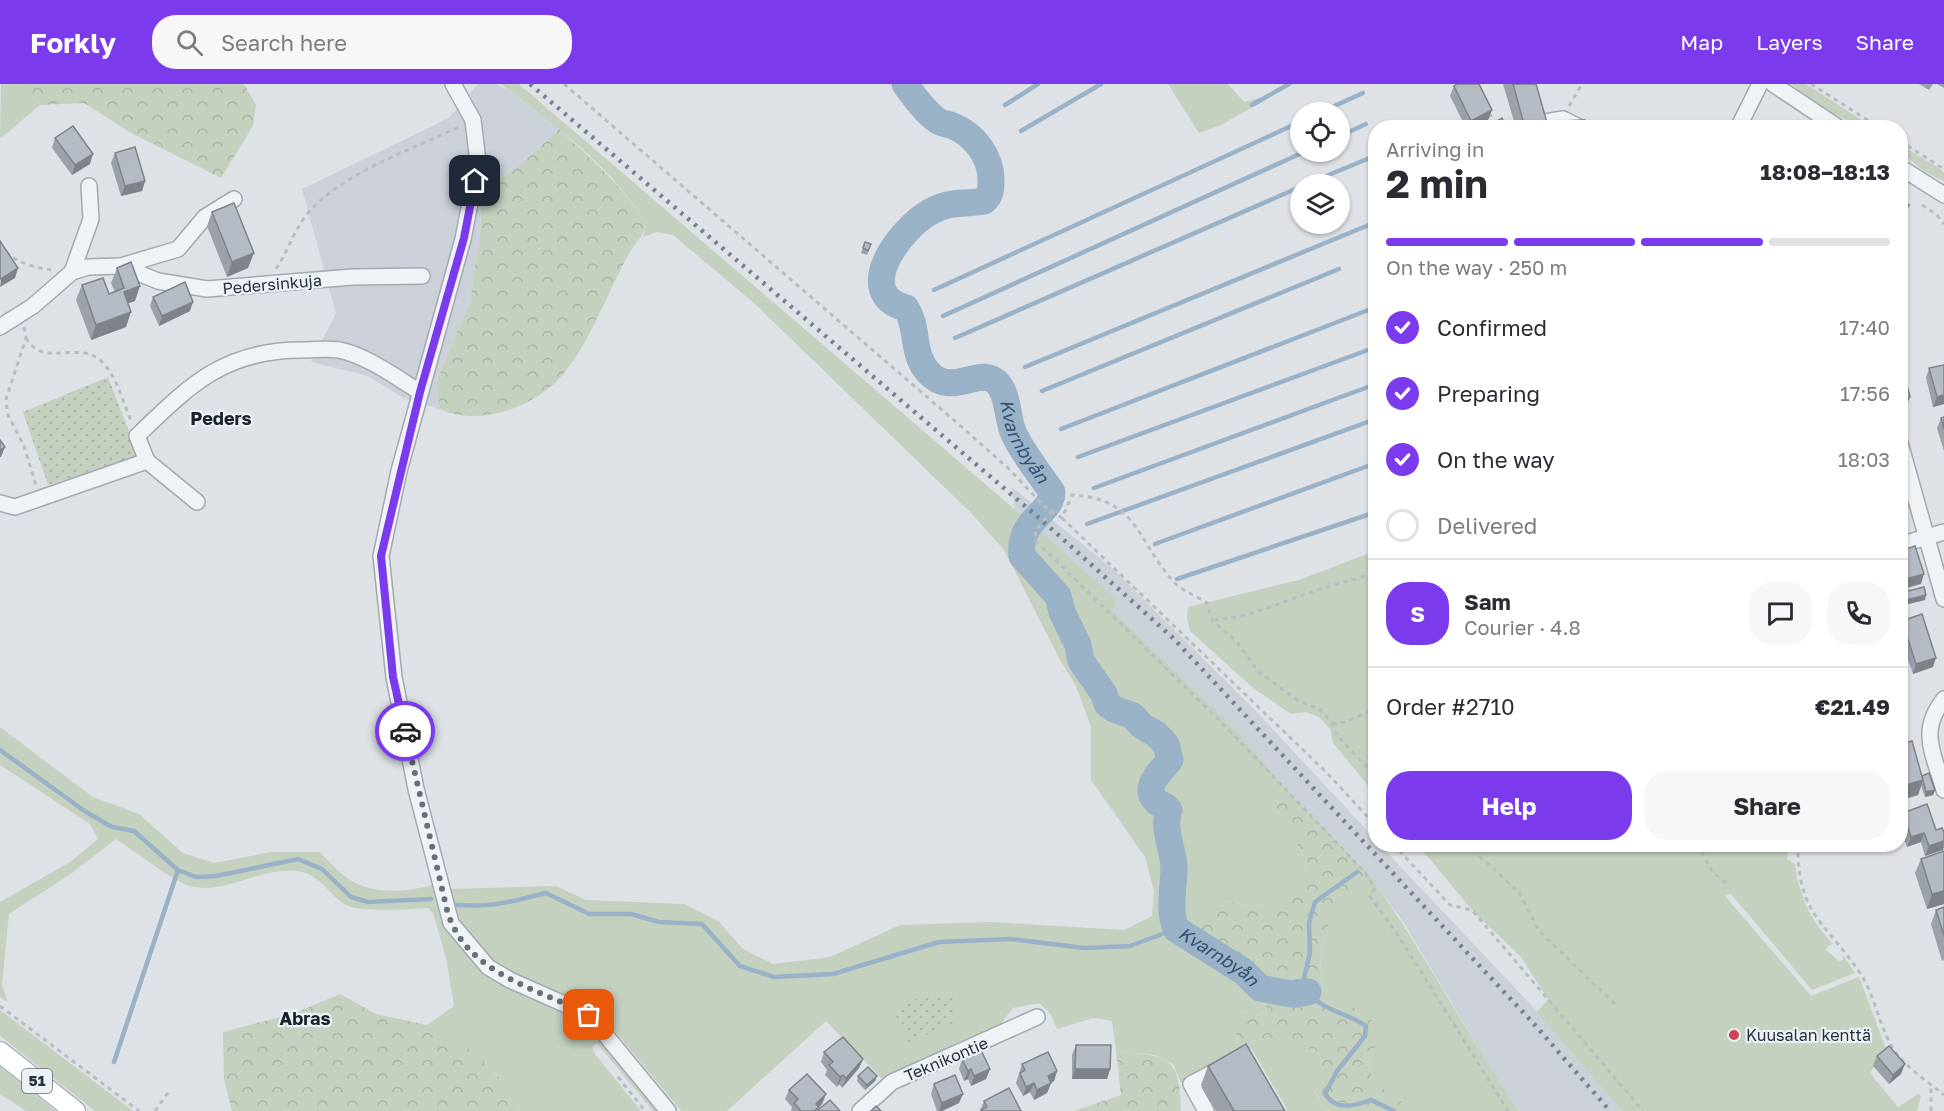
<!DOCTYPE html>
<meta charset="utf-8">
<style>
:root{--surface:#fff;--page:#f7f7f7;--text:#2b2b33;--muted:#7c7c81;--line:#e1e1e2;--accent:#7c3aed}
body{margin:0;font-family:"Golos Text",sans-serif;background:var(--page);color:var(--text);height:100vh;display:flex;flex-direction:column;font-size:22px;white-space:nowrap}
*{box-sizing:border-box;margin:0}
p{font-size:20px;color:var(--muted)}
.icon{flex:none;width:33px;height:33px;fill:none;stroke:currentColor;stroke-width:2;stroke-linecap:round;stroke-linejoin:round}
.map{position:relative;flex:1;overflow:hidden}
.drawer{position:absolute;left:1368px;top:36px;width:540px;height:732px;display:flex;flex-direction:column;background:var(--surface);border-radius:24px;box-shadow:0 2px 4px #0004}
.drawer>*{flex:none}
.controls{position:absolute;left:1290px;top:18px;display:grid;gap:12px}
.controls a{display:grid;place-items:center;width:60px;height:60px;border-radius:50%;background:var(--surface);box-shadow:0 2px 4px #0004;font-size:30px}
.pin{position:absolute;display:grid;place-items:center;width:51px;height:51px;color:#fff;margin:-26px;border-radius:12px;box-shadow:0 3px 9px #0006}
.courier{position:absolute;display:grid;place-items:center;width:60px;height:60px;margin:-30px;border:4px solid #7c3aed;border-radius:50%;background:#fff;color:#222;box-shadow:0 2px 8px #0007}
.overview em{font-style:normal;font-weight:700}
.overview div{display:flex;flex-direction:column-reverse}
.overview{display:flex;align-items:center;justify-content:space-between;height:102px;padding:0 18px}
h1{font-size:39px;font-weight:700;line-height:45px}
.bar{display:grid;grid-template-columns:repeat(4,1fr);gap:9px 6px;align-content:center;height:72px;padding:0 18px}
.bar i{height:8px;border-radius:4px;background:var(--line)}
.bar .on{background:var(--accent)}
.bar p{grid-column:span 4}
.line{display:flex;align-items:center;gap:15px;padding:0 18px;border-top:2px solid var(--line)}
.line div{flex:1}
.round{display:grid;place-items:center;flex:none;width:63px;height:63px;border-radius:24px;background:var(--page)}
ol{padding:0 18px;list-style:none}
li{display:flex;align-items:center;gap:18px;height:66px}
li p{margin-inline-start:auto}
li .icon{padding:6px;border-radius:50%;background:var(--accent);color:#fff;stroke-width:4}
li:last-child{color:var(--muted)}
li i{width:33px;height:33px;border:3px solid var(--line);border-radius:50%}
.primary-button{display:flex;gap:12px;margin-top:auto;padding:12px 18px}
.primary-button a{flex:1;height:69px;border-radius:24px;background:var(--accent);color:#fff;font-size:24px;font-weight:700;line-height:69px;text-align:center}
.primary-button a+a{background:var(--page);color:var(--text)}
header{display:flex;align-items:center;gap:36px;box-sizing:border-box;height:84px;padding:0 30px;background:var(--accent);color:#fff}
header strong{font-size:28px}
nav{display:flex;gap:33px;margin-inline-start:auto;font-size:21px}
.search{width:420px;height:54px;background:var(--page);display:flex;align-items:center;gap:15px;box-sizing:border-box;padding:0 21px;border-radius:24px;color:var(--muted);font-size:22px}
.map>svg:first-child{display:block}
.built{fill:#ccd1d9}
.grass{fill:#c4d1bf}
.forest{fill:url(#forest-crowns)}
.park{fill:url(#park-dots)}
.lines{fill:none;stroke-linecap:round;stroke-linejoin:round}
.stream{stroke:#99b2c7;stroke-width:4.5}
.river{stroke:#99b2c7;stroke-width:27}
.minor-casing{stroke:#a3a9b1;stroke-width:18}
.major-casing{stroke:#9da7b3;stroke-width:22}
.path{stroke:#b8bdc2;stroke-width:3;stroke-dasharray:4.5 4.5;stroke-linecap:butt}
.minor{stroke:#f0f3f6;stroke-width:15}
.major{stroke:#fff;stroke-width:20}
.rail{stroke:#778291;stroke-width:4.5;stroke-dasharray:3 6;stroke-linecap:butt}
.wall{fill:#9ca1a9}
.shaded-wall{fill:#7f8389}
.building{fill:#b5bbc4;stroke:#7f8389;stroke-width:1.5}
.done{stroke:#676f79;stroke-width:6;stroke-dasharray:0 10.8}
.route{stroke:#7c3aed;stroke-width:8}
.poi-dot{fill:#cc435e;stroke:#edf1f5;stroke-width:2}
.labels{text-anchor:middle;stroke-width:4.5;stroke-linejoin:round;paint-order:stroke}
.shield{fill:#edf1f5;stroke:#626b75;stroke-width:1.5}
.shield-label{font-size:15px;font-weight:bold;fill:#27313e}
.street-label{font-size:16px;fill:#27313e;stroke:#edf1f5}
.poi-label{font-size:16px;fill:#27313e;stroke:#edf1f5;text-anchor:start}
.neighbourhood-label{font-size:18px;font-weight:bold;fill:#1a222e;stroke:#edf1f5}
.water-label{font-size:18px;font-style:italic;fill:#325171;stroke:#edf1f5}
</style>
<header>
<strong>Forkly</strong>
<div class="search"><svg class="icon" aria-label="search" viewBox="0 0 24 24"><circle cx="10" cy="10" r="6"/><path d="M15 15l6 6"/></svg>Search here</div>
<nav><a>Map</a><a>Layers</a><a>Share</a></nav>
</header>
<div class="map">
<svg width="1944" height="1027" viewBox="0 0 1944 1027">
<defs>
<pattern id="forest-crowns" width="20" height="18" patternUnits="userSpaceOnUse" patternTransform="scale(1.5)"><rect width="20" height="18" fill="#c4d1bf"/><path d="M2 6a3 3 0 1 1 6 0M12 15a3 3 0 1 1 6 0" fill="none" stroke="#a8b4a5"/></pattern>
<pattern id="park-dots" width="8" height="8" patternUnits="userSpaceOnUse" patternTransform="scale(1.5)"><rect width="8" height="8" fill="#c4d1bf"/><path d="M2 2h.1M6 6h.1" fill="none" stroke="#a8b4a5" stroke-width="1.8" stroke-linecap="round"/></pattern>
</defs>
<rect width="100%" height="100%" fill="#dee2e7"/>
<g class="built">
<polygon points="478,0 496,0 507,5 559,45 520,81 493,100 481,119 480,149 470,218 436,299 440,325 403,314 368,292 311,278 336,229 302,105 449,34"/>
<polygon points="1012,403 1113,485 1255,626 1375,755 1376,760 1380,761 1550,941 1622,1027 1519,1027 1492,987 1404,839 1362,782 1289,708 1235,645 1113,527 1117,517 1015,427"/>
</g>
<g class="grass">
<polygon points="1,0 24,0 40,21 0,55"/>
<path d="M501,0h18l522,448 76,69 -4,10 122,118 54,63 -15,13 34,58c-8,25 -31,45 -59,43 -9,-1 -13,-6 -23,-4l-13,16 -41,23 92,61 3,8 -9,6 -13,-5 -9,2 13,30c24,-10 47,0 70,10l4,15 -9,23 10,17 5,3h-41l-37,-63 -70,35 -8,-19 -19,-9 -38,-4 -4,-30 -19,-3 -36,11 -7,-16 -11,-10 -26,5 -18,23 -112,49 -57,-59 -99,90h-46l-67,-81 -12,9 58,72h-7l-56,-68 -5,4 3,7 46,57h-121c-17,-42 -55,-64 -93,-86l27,-19 -8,-48 -13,-45 -5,-5c-18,1 -68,5 -82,-3 -16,-9 -24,-28 -44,-33 -38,-9 -74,24 -112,14 -16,-4 -58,-37 -74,-47l-44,34 -63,41 -7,70 6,18 -8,-5v-95l70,-40 28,-23 -8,-15 -90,-59v-38l93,70 46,17 44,39 31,10 57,-11h49c8,8 17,19 27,26 26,18 61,14 89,6l17,29 -2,-24 105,-3 30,14 98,4 34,17 25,28 30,15 57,-7 70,-32 90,-3 134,8 28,-14 2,-25 -9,-34 -54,-77v-53l-15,-41 -16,-26 -56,-110 -32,-36 -217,-210 -82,-69 -16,-3 -14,5 3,-12c-32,-59 -94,-101 -145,-141z"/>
<polygon points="1168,0 1228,0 1244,18 1266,12 1267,15 1221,41 1199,49"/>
<path d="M1792,0h14l54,35 3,6c-24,-7 -55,-20 -71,-41z"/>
<polygon points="1901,61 1939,84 1944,89 1944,97 1925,88 1901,68"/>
<polygon points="1375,467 1376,467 1375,710 1333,659 1330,645 1319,633 1306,628 1291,630 1253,604 1190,547 1187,534 1188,523 1299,496"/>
<path d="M1418,761h371l-2,14 8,5c4,32 16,57 38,80l-6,3 -1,3 13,11 4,-1v-5l12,18 -43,17 -81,-96 -6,2 86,100 47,-19 2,2 26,70 -16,24 28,34 20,-13 3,2 -4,15h-295l-85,-99 11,-13 -27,-42 -49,-47z"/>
<path d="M1367,788c56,77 98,161 152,239h-104l-41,-29 -6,-18 7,-15 -27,-45 -10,-3 -15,-11c-9,-61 10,-73 44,-118z"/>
<polygon points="0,926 133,1027 95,1027 0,952"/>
<polygon points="0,982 56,1027 26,1027 0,1010"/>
</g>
<g class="forest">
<polygon points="24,0 244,0 256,21 253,42 221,94 131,49 84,19 40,21"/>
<path d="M559,45c32,30 66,58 87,96 -3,12 -10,17 -16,27 -5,8 -9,17 -13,25 -16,32 -30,68 -53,96 -26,33 -84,55 -124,36l-4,-26 34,-81 10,-69 1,-30 12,-19 27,-19z"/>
<path d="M1289,708l78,80c-34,45 -53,57 -44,118 18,14 39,17 54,36l-2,23 -7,15 6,18 41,29h-86l-5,-3 -10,-18 9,-22 -4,-15c-23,-10 -46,-20 -70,-10l-10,-5 -10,-17 7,-8 9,-2 13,5 9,-6 -3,-8 -93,-61 42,-23 13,-16c10,-2 14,3 23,4 28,2 51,-18 59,-43l-34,-58z"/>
<polygon points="340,910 376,930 427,941 475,968 512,1008 520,1027 232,1027 224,995 223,948 295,929"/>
<path d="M1116,967c52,6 64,3 65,60h-107l47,-16z"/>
</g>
<g class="park">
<polygon points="108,293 139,373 48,401 23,328"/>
<polygon points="927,910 955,914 954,939 908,959 893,925"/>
</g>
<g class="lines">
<g class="stream">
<polyline points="1005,21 1038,0"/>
<polyline points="1252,21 1289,0"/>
<polyline points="1321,28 1363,9"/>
<polyline points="1021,47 1101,0"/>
<polyline points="1340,52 1366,40"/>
<polyline points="1307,100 1372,73"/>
<polyline points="934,206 1300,38"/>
<polyline points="943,232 1304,68"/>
<polyline points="955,254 1300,103"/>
<polyline points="1025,283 1376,138"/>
<polyline points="1042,307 1339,185"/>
<polyline points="1061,345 1376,223"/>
<polyline points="1078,373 1376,263"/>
<polyline points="1094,404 1376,300"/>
<polyline points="1087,440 1376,335"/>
<polyline points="1155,460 1376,379"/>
<polyline points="1177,495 1376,428"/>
<polyline points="0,666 86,728 112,743 134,747 178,786 196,793 216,792 298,775 322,785 351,813 368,818 431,815"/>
<path d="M1357,788l-42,30 -6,21 1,30 -7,29c15,31 38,27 63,44l-1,10 -28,35 -12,23c11,17 29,12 46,6l23,11"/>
<path d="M449,820c38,5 61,-2 97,-11l43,21h42l28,8 43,2 38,42 34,11 59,-3 106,-32 72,-3 73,9 46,-2 46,-17"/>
<polyline points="114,978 178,786"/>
</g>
<path class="river" id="s1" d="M905,0c7,10 24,33 35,38 4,2 9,2 13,4 22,9 38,31 38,54 0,9 0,15 -7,21 -21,4 -33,-1 -54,11 -29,16 -79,81 -24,96 13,20 5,45 22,64 25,28 54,-10 71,13 10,13 8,34 15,49 10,21 25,39 38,58 0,22 -34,27 -30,64l36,40 4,16 16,33 3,16 23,33 3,10 7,5 19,7 9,10 14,8 10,10 4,16c-9,11 -29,28 -13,42 5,4 8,2 12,8 -7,18 4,38 5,57 0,21 -6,42 2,62l68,43 16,16 31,6 17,-2"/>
<g class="minor-casing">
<g id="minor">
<polyline points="453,0 473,36 478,78 463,155 399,387 381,472 394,593 416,705 451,839 488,883 510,896 589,931 668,1027"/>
<polyline points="1773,0 1839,44"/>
<polyline points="1545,38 1563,35 1581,44"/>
<polyline points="1738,44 1760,0"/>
<polyline points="1900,83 1944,111"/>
<polyline points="121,182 178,165 205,133 234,115"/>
<polyline points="72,188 91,135 89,102"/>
<polyline points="0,243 33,222 72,188 88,183 121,182 158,197 207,205 353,193 422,192"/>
<polyline points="1900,359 1944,515"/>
<path d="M147,377l-10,-25c53,-51 87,-86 165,-86 12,0 25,-2 37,0 27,5 58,28 81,42"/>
<polyline points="0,419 15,423 147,377 197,418"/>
<polyline points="1900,461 1944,448"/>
<path d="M1944,615c-26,33 -10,55 0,91"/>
<polyline points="860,1027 892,998 1037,933"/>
<polyline points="1206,1027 1191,1000 1222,984"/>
</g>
</g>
<g class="major-casing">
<polyline id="major" points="0,968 75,1027"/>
</g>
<g class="path">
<path d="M564,0l399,344 46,41 35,37 18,12 10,-23c65,3 65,45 100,85 8,10 25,16 35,23l5,17 24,21 23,31 38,28 24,10 11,14 4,10 40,43"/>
<polyline points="1811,0 1880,44"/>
<polyline points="1569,22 1582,0"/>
<polyline points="1489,29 1497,44"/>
<polyline points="1900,57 1944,85"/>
<polyline points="1922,121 1936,130 1944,140"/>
<path d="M6,168c12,11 30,16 46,18"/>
<path d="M276,185c12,-18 18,-39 32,-56 33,-39 104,-64 151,-86"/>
<polyline points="24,243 26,254 6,315 8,331 24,362 36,401"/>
<path d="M26,254c3,3 6,9 10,11 18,11 46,-5 64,11 17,15 23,43 32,63"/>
<polyline points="1052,427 1035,447 1036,457 1222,639 1363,786 1375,804 1370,812 1403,859 1508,1027"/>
<polyline points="1062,434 1328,690 1376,742"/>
<path d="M1214,536c36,-3 69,-18 103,-30 19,-6 39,-11 59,-17"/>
<polyline points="1332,640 1345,638 1376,625"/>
<polyline points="1393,760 1450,821 1472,826 1643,1027"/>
<polyline points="1466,760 1519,808 1539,847 1616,921"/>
<polyline points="1697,760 1712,787 1726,799"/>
<path d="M1798,760c-1,71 27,77 62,129 15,22 18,49 31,72 12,21 35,35 53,50"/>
<polyline points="0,922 139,1027"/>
<polyline points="618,993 645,1027"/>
<polyline points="155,1027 168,1009"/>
<polyline points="1931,1027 1931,1000"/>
</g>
<use href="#minor" class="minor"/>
<use href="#major" class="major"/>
<polyline class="rail" points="530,0 1046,440 1172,553 1534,940 1610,1027"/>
</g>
<g class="wall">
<polygon points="1503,0 1536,0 1548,44 1516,44"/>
<polygon points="1919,0 1933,0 1929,6"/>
<polygon points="1937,0 1944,0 1944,4"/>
<polygon points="1454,2 1488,36 1474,44 1466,44 1450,12"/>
<polygon points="55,54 90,80 72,91 52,64"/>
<polygon points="115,69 145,97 142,107 121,112 111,79"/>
<polygon points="212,128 248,184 227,193 207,142"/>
<polygon points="865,158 871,160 867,171 861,169"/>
<polygon points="117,184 135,217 128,219 126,243 91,256 76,216 82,201 109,210 115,208 111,199"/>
<polygon points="153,213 190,227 159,242 150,222"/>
<polygon points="1929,284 1944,320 1933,323 1926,294"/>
<polygon points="1944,333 1944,367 1937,344 1941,334"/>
<polygon points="1904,508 1925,516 1904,521 1902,513"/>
<polygon points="1902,537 1933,583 1913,590 1900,553 1900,541"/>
<polygon points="1900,659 1922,692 1935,706 1933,711 1925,713 1921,702 1918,711 1901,716"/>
<polygon points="1903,729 1936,746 1944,748 1944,763 1943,766 1925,772 1921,758 1907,763 1900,743 1900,735"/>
<polygon points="1944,767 1944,820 1927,825 1915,789 1921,775"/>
<polygon points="1944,823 1944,876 1942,877 1931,840 1936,826"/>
<polygon points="1076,961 1110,985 1107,995 1072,995 1072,971"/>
<polygon points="824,968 863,975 859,984 842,1004 839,1000 837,1003 825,991 827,986 821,978"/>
<polygon points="1877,972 1901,990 1889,1000 1873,982"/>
<polygon points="962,975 990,985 986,995 971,1002 968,995 964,997 959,985"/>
<polygon points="1022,980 1057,987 1054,997 1051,999 1047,1009 1034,1016 1030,1008 1023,1012 1016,999"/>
<polygon points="1208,982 1285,1027 1216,1027 1201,1001"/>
<polygon points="858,992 877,992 875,997 865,1006 857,997"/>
<polygon points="934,1000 959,1019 942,1027 937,1027 931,1010"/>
<polygon points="789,1006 826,1010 822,1020 818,1024 817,1027 791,1027 792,1023 785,1015"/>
<polygon points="984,1017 1021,1027 980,1027"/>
</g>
<g class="shaded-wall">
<polygon points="1492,26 1488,36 1474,44 1469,44 1471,37"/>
<polygon points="93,70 90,80 72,91 75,81"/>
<polygon points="145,97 142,107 121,112 125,102"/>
<polygon points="1909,121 1906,131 1900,139 1900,134"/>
<polygon points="254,169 248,184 227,193 232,178"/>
<polygon points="18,184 15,194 0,203 1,195"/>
<polygon points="140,202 135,217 118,223 124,208"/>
<polygon points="193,218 190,227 159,242 162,232"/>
<polygon points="131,228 126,243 91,256 96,241"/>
<polygon points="1944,311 1944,320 1933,323 1937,313"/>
<polygon points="1910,313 1908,318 1900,320 1900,316"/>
<polygon points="5,363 1,373 0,373 0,366"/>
<polygon points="1924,490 1921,500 1900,506 1900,502 1902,496"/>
<polygon points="1926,511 1925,516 1904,521 1906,516"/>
<polygon points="1936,574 1933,583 1913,590 1916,580"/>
<polygon points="1907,639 1904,648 1900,649 1900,641"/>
<polygon points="1923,696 1918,711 1901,716 1906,701"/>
<polygon points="1935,706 1933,711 1925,713 1926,708"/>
<polygon points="1924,749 1921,758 1907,763 1911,753"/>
<polygon points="1944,757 1943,766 1925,772 1929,762"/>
<polygon points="1944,807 1944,820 1927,825 1932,810"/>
<polygon points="863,975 859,984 842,1004 846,994"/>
<polygon points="1905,980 1901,990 1889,1000 1893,991"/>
<polygon points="971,985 968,995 964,997 968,987"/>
<polygon points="990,985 986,995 971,1002 974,992"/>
<polygon points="1075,985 1110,985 1107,995 1072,995"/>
<polygon points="1057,987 1054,997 1044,1002 1048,992"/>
<polygon points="843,991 839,1000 837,1003 840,993"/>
<polygon points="877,992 875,997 865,1006 867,1001"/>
<polygon points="1034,999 1030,1008 1023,1012 1026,1003"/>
<polygon points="1051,999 1047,1009 1034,1016 1037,1006"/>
<polygon points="826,1010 822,1020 818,1024 817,1027 813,1027 816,1020"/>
<polygon points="963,1010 959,1019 942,1027 939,1027 942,1019"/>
</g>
<g class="building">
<polygon points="1457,0 1479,0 1492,26 1471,37 1454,2"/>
<polygon points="1513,0 1536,0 1548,42 1543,44 1525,44"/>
<polygon points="1502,34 1507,44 1485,44"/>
<polygon points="1585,36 1585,44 1561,44 1561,37"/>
<polygon points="73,42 93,70 75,81 55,54"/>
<polygon points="135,63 145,97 125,102 115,69"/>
<polygon points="1900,115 1909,121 1900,134"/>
<polygon points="234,119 254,169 232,178 212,128"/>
<polygon points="0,157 18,184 1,195 0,194"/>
<polygon points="865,158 871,160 868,167 863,164"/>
<polygon points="131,178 140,202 124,208 131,228 96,241 82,201 103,194 109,210 124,204 117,184"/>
<polygon points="185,198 193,218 162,232 153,213"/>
<polygon points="1944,281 1944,311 1937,313 1929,284"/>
<polygon points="1904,291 1910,313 1900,316 1900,292"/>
<polygon points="1944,333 1944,345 1941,334"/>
<polygon points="0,356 5,363 0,366"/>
<polygon points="1915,462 1924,490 1902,496 1900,490 1900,467"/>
<polygon points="1924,503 1926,511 1906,516 1904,508"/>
<polygon points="1922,530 1936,574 1916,580 1902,537"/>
<polygon points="1900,618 1907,639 1900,641"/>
<polygon points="1912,657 1923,696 1906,701 1902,686 1900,686 1900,660"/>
<polygon points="1929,689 1935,706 1926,708 1922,692"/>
<polygon points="1927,720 1936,746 1942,744 1944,748 1944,757 1929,762 1924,749 1911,753 1903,729"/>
<polygon points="1944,767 1944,807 1932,810 1921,775"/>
<polygon points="1944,823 1944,852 1936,826"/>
<polygon points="843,953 863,975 846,994 843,991 840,993 829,981 833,978 824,968"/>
<polygon points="1246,960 1285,1027 1234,1027 1208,982"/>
<polygon points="1076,961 1111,961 1110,985 1075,985"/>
<polygon points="1889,962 1905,980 1893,991 1877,972"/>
<polygon points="981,966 990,985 974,992 971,985 968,987 962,975"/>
<polygon points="1048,968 1057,987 1048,992 1051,999 1037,1006 1034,999 1026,1003 1020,989 1025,986 1022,980"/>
<polygon points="868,983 877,992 867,1001 858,992"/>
<polygon points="807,990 826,1010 816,1020 819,1023 814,1027 801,1027 794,1019 798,1015 789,1006"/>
<polygon points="955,991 963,1010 942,1019 934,1000"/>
<polygon points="1009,1004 1021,1027 982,1027 981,1026 987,1023 984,1017"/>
<polygon points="830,1016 840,1027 819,1027 818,1026"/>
<polygon points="876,1022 881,1027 871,1027"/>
</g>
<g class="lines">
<path class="done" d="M405,647l42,179c18,64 90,78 142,105"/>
<polyline class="route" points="405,647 393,593 381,472 420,308 464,154 475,97"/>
</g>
<circle class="poi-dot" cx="1734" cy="951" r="6"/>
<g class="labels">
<rect class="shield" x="22" y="985" width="30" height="24" rx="4.5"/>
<g class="shield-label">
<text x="37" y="1002">51</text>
</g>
<g class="street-label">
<text transform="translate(272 200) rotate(-5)" y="6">Pedersinkuja</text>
<text transform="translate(946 975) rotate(-23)" y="6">Teknikontie</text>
</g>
<g class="poi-label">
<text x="1746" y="957">Kuusalan kenttä</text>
</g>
<g class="neighbourhood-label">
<text x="221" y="341">Peders</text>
<text x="305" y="941">Abras</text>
</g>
<g class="water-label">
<text dy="6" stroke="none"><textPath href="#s1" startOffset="549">Kvarnbyån</textPath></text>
<text dy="6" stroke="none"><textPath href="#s1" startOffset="1180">Kvarnbyån</textPath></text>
</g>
</g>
</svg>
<div class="controls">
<a><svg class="icon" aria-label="locate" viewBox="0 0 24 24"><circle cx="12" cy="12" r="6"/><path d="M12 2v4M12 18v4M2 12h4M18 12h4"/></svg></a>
<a><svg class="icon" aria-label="layers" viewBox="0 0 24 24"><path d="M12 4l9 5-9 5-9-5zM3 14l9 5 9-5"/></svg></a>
</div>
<div class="pin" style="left:589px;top:931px;background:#ea580c"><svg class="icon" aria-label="bag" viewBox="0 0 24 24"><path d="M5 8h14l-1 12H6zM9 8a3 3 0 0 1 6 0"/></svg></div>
<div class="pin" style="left:475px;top:97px;background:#1f2937"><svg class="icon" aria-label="home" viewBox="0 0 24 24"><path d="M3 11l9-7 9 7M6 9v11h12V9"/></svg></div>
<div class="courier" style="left:405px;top:647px"><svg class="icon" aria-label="car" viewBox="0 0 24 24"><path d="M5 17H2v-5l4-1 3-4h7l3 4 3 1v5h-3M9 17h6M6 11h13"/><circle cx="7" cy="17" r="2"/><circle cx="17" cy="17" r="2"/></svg></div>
<section class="drawer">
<div class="overview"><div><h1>2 min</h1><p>Arriving in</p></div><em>18:08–18:13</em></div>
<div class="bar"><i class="on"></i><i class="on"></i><i class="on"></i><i></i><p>On the way · 250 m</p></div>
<ol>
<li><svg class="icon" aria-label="check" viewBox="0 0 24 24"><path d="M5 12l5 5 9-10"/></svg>Confirmed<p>17:40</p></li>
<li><svg class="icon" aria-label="check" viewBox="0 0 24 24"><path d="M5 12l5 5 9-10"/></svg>Preparing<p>17:56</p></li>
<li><svg class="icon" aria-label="check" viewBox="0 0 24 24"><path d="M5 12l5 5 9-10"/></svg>On the way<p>18:03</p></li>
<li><i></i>Delivered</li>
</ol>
<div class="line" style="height:108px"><b class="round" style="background:var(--accent);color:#fff">S</b><div><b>Sam</b><p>Courier · 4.8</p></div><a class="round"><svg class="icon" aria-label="chat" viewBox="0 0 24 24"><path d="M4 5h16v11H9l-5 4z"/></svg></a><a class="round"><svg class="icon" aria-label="phone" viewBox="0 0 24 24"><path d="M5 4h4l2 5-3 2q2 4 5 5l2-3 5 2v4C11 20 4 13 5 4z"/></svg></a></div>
<div class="line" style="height:78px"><div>Order #2710</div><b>€21.49</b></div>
<div class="primary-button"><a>Help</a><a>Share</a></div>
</section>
</div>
